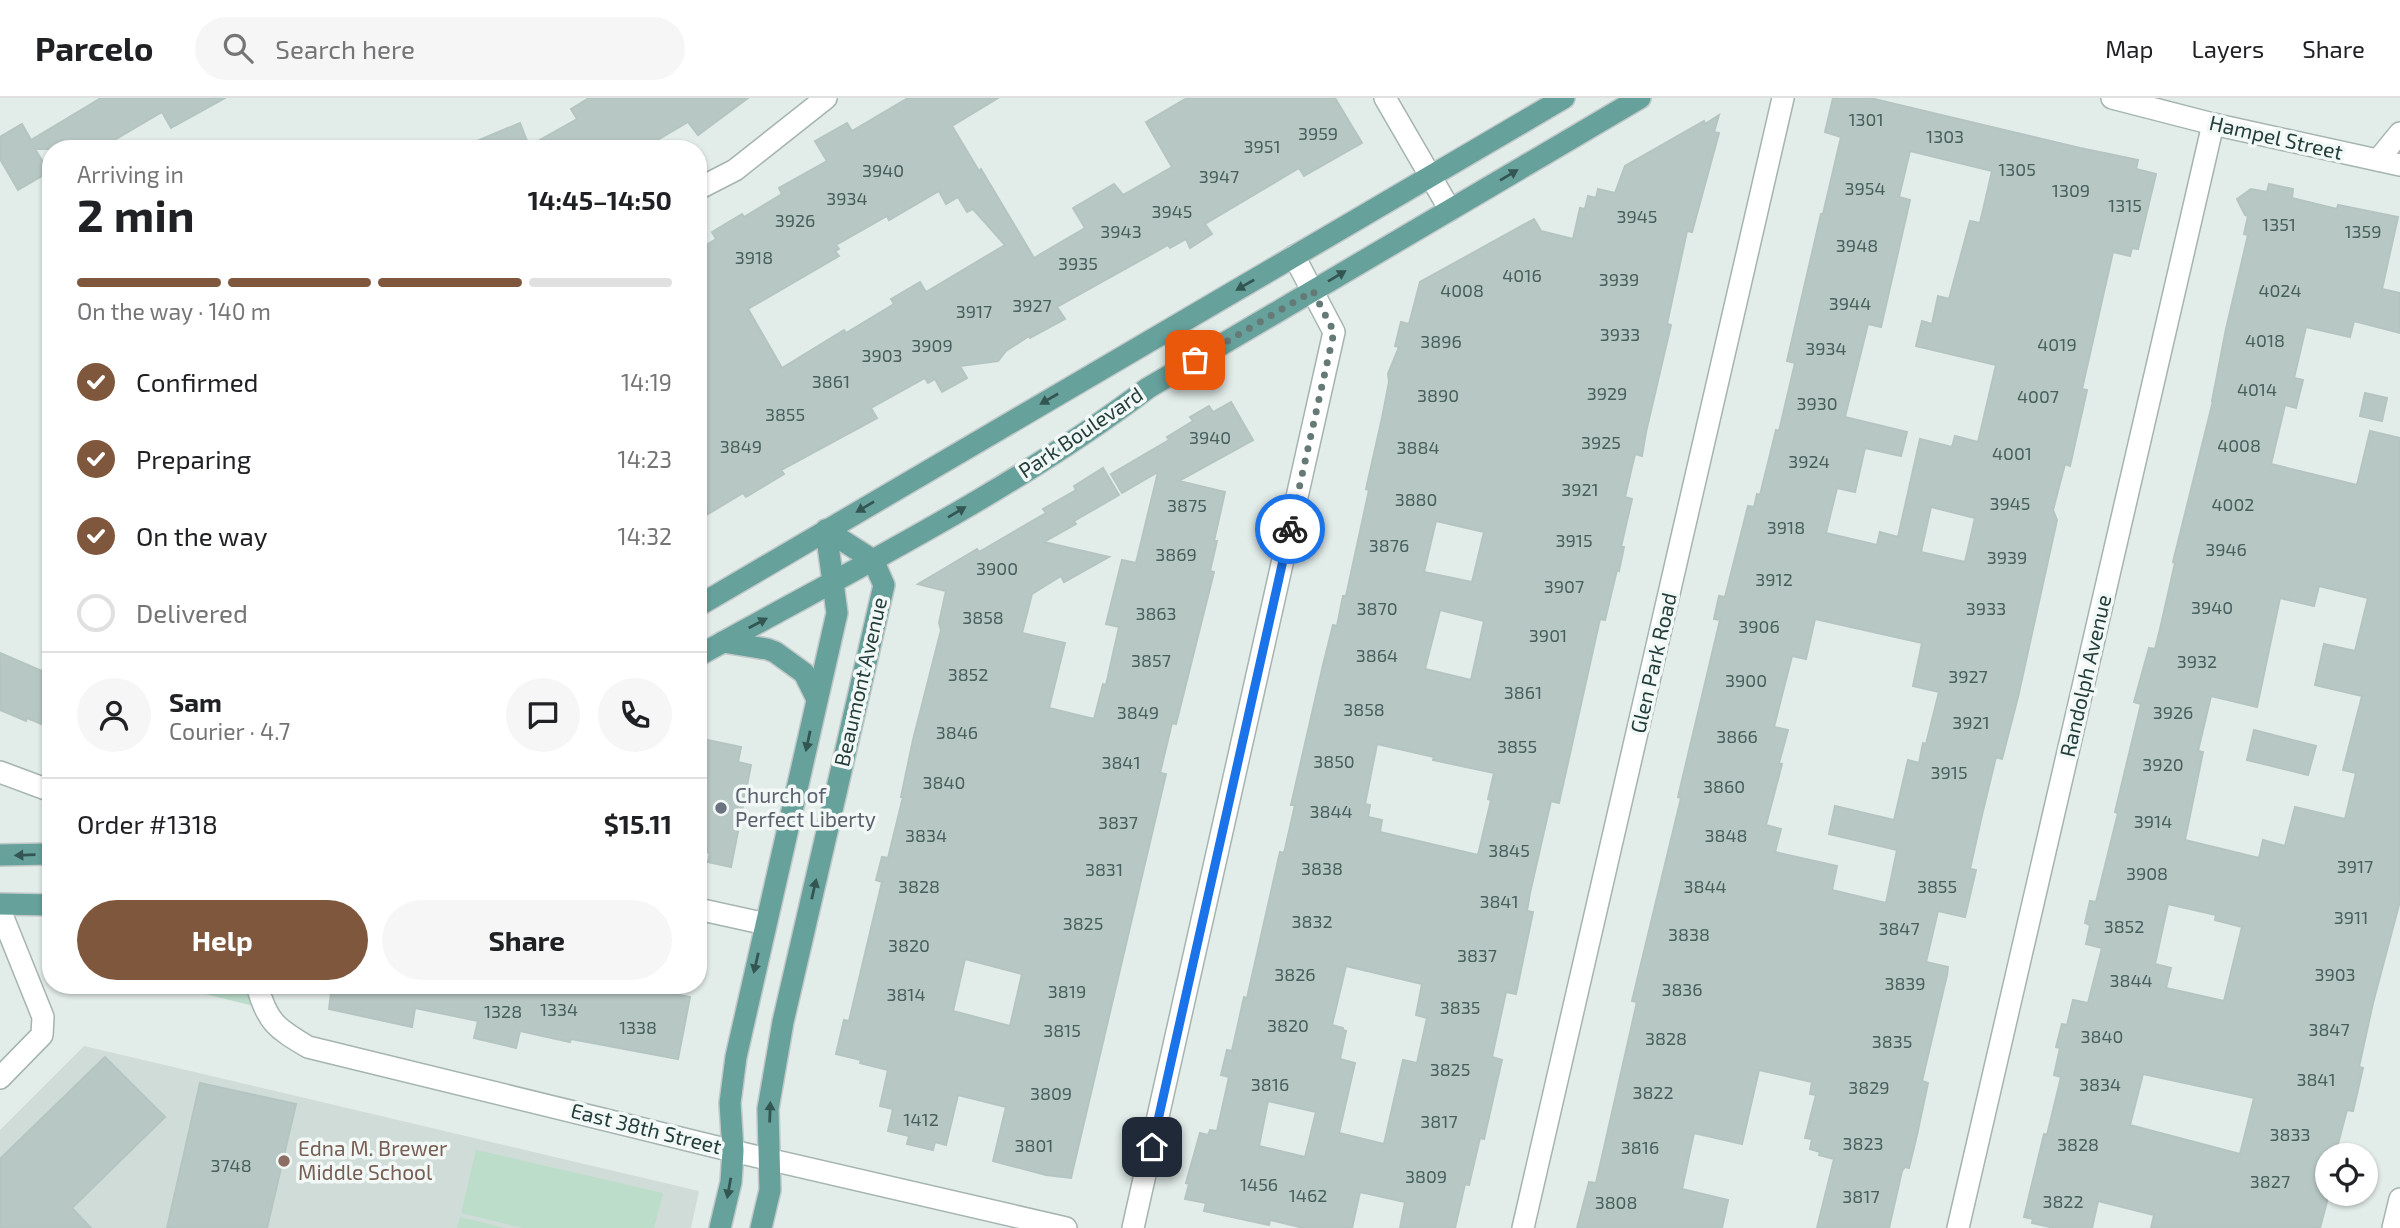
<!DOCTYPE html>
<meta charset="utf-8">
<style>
:root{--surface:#fff;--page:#f6f6f6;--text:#202124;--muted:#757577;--line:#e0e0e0;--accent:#7e573d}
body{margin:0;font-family:"Exo 2",sans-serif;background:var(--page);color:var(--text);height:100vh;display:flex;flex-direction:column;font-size:26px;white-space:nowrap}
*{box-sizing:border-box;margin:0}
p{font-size:23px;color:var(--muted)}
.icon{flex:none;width:38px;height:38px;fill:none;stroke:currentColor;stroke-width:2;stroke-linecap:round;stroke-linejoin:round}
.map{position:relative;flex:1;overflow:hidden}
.drawer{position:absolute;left:42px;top:42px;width:665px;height:854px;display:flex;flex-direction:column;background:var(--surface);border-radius:28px;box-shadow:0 2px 5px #0004}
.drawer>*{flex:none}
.buttons{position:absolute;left:2315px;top:1045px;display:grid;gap:14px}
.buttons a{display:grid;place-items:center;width:63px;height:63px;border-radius:50%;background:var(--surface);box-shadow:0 2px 5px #0004;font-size:35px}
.pin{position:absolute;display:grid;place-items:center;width:60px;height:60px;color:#fff;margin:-30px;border-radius:14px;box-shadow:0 4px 10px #0006}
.courier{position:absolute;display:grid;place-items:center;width:70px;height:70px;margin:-35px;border:5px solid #1a73e8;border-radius:50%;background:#fff;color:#222;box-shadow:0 2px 9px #0007}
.summary em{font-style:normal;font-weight:700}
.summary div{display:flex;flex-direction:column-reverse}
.summary{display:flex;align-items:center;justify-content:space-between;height:119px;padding:0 35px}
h1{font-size:46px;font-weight:700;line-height:52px}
.bar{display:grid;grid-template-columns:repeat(4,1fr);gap:10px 7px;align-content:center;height:84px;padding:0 35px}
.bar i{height:9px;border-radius:5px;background:var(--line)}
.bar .current{background:var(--accent)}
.bar p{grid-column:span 4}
.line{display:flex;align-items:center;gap:18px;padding:0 35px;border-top:2px solid var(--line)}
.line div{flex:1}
.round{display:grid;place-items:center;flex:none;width:74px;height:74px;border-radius:37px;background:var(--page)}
ol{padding:0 35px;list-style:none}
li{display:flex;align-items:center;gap:21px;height:77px}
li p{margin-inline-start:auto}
li .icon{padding:7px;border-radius:50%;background:var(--accent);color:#fff;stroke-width:4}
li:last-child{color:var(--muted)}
li i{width:38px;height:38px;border:4px solid var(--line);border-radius:50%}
.cta{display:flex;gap:14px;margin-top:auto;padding:14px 35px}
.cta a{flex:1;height:80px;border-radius:42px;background:var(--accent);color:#fff;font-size:28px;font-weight:700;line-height:80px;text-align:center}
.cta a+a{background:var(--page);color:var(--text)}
header{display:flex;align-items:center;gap:42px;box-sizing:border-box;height:98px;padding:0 35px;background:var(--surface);border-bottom:2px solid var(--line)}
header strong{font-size:33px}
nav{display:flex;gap:38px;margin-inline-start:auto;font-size:24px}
.search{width:490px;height:63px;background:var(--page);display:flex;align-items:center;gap:18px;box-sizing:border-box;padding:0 24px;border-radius:38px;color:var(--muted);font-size:26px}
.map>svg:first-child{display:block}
.built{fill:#d0dcd8}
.green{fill:#bbddca}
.building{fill:#b7c7c3;stroke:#b4c5c1;stroke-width:2;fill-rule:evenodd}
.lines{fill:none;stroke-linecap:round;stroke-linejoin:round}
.minor-casing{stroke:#a5b4b1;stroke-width:24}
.major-casing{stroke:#c1c9c8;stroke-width:24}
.minor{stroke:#fff;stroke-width:21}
.major{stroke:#66a19c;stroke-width:21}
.oneway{fill:#335652}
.done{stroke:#657a77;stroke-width:7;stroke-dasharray:0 12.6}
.route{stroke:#1a73e8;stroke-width:9}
.worship-dot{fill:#6b7280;stroke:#f2f8f6;stroke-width:2.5}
.education-dot{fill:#8d6e63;stroke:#f2f8f6;stroke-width:2.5}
.labels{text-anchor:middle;stroke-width:7;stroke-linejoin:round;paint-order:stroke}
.number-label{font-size:18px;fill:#47605c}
.street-label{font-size:21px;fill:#223d3a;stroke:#f2f8f6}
.worship-label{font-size:21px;fill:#5b616d;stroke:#f2f8f6;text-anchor:start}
.education-label{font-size:21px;fill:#785e54;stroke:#f2f8f6;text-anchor:start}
</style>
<header>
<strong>Parcelo</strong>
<div class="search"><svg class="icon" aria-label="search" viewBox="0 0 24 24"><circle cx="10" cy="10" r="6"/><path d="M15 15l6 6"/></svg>Search here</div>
<nav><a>Map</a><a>Layers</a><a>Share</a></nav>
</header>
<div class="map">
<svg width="2400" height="1130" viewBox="0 0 2400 1130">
<rect width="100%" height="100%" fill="#e2ece9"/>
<polygon class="built" points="84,948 699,1093 691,1130 0,1130 0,1032"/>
<g class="green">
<polygon points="168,887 252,887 258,909"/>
<polygon points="476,1052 663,1095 654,1130 523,1130 461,1115"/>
<polygon points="460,1119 505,1130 457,1130"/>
</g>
<g class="building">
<polygon points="101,0 225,0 171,30 162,14 99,51 35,51 49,74 18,92 0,61 0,39 22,26 31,42"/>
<polygon points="589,0 748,0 698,37 688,24 642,51 458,51 520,25 529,48 577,21 571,11"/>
<path d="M908,0h90l-46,28 27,45 2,-2 53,89 51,-30 -12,-20 41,-24 9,11 49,-28 -26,-45 41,-24h148l27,45 -58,33 -5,-8 -94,56 7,10 -22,14 -4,-9 -16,9 -2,-3 -111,62 8,12 -35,19 -1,-2 -23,15 -8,10 -38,5 7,12 -25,14 -7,-13 -7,4 -3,-5 -54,30 6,10 -96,52 3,4 -38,23 -3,-4 -45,27v-270l18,-11 -4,-7 30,-18 2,3 38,-23 -3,-6 48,-27 -12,-20 32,-18 5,8zM939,93l7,13 12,-7 9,15 6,-3 32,36 -79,47 -6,-10 -29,17 3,5 -48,29 -2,-3 -62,38 -34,-59 91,-53 -4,-5 4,-2 -3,-4 51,-29 2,4z"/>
<path d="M1833,0h37l210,50 34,7 24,5 -2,9 20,5 -18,75 -6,-1 -2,8 -17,-4 -31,137 5,1 -17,76 -5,-2 -12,46 4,10 -39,177 -16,62 -6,-2 -14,58 -12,54 6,1 -11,47 -27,-6 -12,51 22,5 -1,8 -25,106 6,2 -11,52 -8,33 -4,-1 -3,4 -13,57h-72l17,-69 -15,-4 1,-3 -10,-3 2,-10 -7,-1 11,-43 -6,-1 2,-12 -53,-12 -17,74 -48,-11 -12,56 46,11 -6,28h-145l12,-46 7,1 41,-181 -5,-1 49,-203 -3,-1 42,-177 -6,-1 5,-23 6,1 23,-91 6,1 3,-13 3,1 16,-65 3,1 16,-68 -8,-2 34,-147h2l18,-77 -16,-5zM1910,53l82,20 -12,52 -10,-2 -21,78 -11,-3 -6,28 -10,-3 -6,25 80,19 -18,77 -23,-6 -3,11 -32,-8 -22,98 -18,-5 -3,13 -51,-12 11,-45 18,4 10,-44 36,8 6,-24 -62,-15 23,-93 13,3 29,-127 -11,-3zM1931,409l44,11 -10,44 -44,-10zM1815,521l107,24 -9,43 26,6 -13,52 -3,-1 -4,20 -11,-3 -14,60 -59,-14 -6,28 68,16 -11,53 -54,-13 5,-24 -62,-14 6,-23 -15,-4 16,-61 -3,-1 9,-33 -14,-3 18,-71 14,3z"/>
<path d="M1719,17l-5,17 5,1 -27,99 -5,-1 -20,93 4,1 -25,107 -4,24 -7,-2 -10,43 7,2 -11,48h3l-5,24 -2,-1 -12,50 -5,-1 -41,184 -8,-2 -21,92 -3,18 6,1 -17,82 -10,-2 -14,65 10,3 -18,79 -4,-1 -11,47 -4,-1 -10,44h-55l5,-26 -45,-10 -8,36h-48l-34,-8 -1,5 -65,-14 2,-8 -21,-4 4,-15 -3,-1 14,-50 8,2 2,-5 7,1 12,-54 -8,-2 6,-25 5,1 12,-54 3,1 33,-146 4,1 11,-48h-4l32,-140 10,-40 4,1 6,-30h3l23,-106 -3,-1 16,-71 7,-36 -1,-8 11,-27 -4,-1 6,-24 8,2 11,-42 114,-63 7,12 32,8 7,-31 5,1 3,-13 8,2 2,-9 17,4 10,-27 79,-45 1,3zM1436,423l48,11 -12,50 -48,-10zM1440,512l44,11 -13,59 -46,-11zM1377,646l57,13 -1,3 61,13 -6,26 3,1 -13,55 -98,-23 2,-12 -14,-3 2,-12 -5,-1zM1346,868l76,18 -6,31 11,3 -10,45 -14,-3 -19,84 -45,-11 16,-70 -15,-4 6,-28 -3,-1v-2l-11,-3zM1268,1003l48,11 -11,45 -46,-11z"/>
<path d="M2269,86l24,5 -1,9 45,11 1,-4 60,12 -16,72 18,4v40l-46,-12 -4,16 -44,-10 -12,51 9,2 -7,28 -11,-3 -14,59 86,21 13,-54 30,7v463l-27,102 -14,64 4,1 -10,43 -6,-1 -12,45h-7l-2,39h3l-9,34h-169l3,-13 -56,-14 -6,27h-38l-22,-5 1,-4 -9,-2 20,-83 3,1 14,-58 -7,-2 6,-27 -4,-1 6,-23 5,1 6,-25 15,3 14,-55 -16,-4 4,-19 -5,-2 5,-22 6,1 22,-89 -3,-1 26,-108 -7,-2 15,-54 6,1 5,-20 15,-66 -2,-1 40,-161h-1l14,-72 22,-94 -4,-1 4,-18 -3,-1 -8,-16 14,-10 16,3zM2319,488l49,12 -13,53 -31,-7 -9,41 47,11 -19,74 13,3 -11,46 -50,-12 -10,39 -22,-6 -4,18 -74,-18 18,-88 -5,-1 13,-55 46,11 23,-109 34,8zM2168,806l48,11 -1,5 27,7 -18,74 -58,-13 5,-20 -16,-4zM2143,976l111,24 -14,56 -110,-29z"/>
<polygon points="2365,295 2387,300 2382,323 2360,318"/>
<path d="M1231,304l22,38 -74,41 46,11 -11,49h3l-7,30 4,1 -38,152 -4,-1 -12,50 6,1 -95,404 -25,-3 -53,-14 13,-54 -48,-12 -12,50 -11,-3 -2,8 -26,-6 2,-8 -21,-5 5,-22 -13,-3 8,-36 -28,-7 1,-3 -25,-6 8,-34 5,1 33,-139 -6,-2 6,-23 6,1 15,-61h-2l12,-57 28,-110 -2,-7 7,-32 -28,-7 59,-35 2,3 67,-39 -3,-4 33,-19 -2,-4 29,-18 16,27 -45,26 2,3 -32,18 65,15 -45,25 -3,-6 -29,18 -10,39 43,10 -16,65 45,11 9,-35 3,1 13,-58 -13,-3 16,-64 14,3 22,-91 -36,21 -11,-19 58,-34 -2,-3 26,-16 -3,-4 19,-11 4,6zM965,861l57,15 -12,52 -57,-15z"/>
<polygon points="0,555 51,577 51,630 27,620 26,623 0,612"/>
<polygon points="2254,632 2316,648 2308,677 2247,662"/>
<polygon points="698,640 741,649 738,664 751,667 731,769 708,764 710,755 698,753"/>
<polygon points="332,887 628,887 690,899 678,961 571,941 570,944 520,933 516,950 474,940 478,923 415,910 412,929 329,911"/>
<polygon points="105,959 165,1019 72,1110 91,1130 0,1130 0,1061"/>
<polygon points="200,985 296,1006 267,1130 167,1130"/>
</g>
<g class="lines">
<g class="minor-casing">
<g id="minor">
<polyline points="1385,0 1450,112"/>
<polyline points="2112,0 2213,26 2400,67"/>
<polyline points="2378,62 2400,35"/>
<polyline points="698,91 735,72 826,0"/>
<polyline points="0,674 51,693"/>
<polyline points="698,811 766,826"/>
<polyline points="0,812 43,919 42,937 0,980"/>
<path d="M257,887c10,37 19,43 51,62l425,104 333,77"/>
<polyline points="1133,1130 1334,234 1294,158"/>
<polyline points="1523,1130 1783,0"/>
<polyline points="1958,1130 2213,26"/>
<polyline points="2393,1130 2400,1101"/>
</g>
</g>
<g class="major-casing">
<g id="major">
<polyline points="698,508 1564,0"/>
<polyline points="723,544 767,551 775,554 804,575 817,601"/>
<path d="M698,558c152,-85 311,-163 450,-268l492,-290"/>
<polyline points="0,757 51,756"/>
<polyline points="0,806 51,807"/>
<polyline points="720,1130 731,1084 733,1053 730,1005 736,959 837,515 826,432"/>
<polyline points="761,1130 770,1092 768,1011 783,924 884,487 873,462 826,432"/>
</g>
</g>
<use href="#minor" class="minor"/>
<use href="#major" class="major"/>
</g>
<defs><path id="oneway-solid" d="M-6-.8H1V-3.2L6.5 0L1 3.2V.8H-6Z" transform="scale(1.75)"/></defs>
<g class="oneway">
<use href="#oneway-solid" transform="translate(1509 77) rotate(-31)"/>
<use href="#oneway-solid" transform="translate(1337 178) rotate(-31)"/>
<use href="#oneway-solid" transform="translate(1245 187) rotate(150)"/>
<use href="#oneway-solid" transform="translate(1049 301) rotate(150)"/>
<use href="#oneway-solid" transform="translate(865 409) rotate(149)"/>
<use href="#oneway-solid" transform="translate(957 414) rotate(-31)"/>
<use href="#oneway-solid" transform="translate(758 525) rotate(-28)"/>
<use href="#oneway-solid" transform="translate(808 643) rotate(102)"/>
<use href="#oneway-solid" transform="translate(25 757) rotate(178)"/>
<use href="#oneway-solid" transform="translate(814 791) rotate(-77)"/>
<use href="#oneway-solid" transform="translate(756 865) rotate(103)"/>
<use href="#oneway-solid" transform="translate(770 1014) rotate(-88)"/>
<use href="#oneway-solid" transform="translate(729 1090) rotate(100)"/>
</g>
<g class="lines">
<polyline class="done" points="1195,262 1313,193 1334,234 1290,431"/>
<polyline class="route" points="1152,1049 1290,431"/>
</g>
<circle class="worship-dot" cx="721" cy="710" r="7"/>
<circle class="education-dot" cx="284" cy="1063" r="7"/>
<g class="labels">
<g class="number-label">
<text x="1866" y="28">1301</text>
<text x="1318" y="42">3959</text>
<text x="1945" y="45">1303</text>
<text x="1262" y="55">3951</text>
<text x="2017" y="78">1305</text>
<text x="883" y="79">3940</text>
<text x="1219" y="85">3947</text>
<text x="1865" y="97">3954</text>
<text x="2071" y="99">1309</text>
<text x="847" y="107">3934</text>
<text x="2125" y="114">1315</text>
<text x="1172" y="120">3945</text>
<text x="1637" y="125">3945</text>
<text x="795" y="129">3926</text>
<text x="2279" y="133">1351</text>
<text x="1121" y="140">3943</text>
<text x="2363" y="140">1359</text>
<text x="1857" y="154">3948</text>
<text x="754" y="166">3918</text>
<text x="1078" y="172">3935</text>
<text x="1522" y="184">4016</text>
<text x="1619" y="188">3939</text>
<text x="1462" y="199">4008</text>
<text x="2280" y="199">4024</text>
<text x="1850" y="212">3944</text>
<text x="1032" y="214">3927</text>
<text x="974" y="220">3917</text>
<text x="1620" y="243">3933</text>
<text x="2265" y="249">4018</text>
<text x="1441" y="250">3896</text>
<text x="2057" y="253">4019</text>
<text x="932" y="254">3909</text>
<text x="1826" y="257">3934</text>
<text x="882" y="264">3903</text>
<text x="831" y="290">3861</text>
<text x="2257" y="298">4014</text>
<text x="1607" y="302">3929</text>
<text x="1438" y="304">3890</text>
<text x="2038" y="305">4007</text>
<text x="1817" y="312">3930</text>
<text x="785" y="323">3855</text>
<text x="1210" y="346">3940</text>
<text x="1601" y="351">3925</text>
<text x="2239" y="354">4008</text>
<text x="741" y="355">3849</text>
<text x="1418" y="356">3884</text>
<text x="2012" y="362">4001</text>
<text x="1809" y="370">3924</text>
<text x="1580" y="398">3921</text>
<text x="1416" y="408">3880</text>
<text x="2010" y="412">3945</text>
<text x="2233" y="413">4002</text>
<text x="1187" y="414">3875</text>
<text x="1786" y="436">3918</text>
<text x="1574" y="449">3915</text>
<text x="1389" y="454">3876</text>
<text x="2226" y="458">3946</text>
<text x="1176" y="463">3869</text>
<text x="2007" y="466">3939</text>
<text x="997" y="477">3900</text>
<text x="1774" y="488">3912</text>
<text x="1564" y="495">3907</text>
<text x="2212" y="516">3940</text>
<text x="1377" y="517">3870</text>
<text x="1986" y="517">3933</text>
<text x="1156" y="522">3863</text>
<text x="983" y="526">3858</text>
<text x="1759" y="535">3906</text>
<text x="1548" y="544">3901</text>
<text x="1377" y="564">3864</text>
<text x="1151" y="569">3857</text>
<text x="2197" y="570">3932</text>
<text x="968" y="583">3852</text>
<text x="1968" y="585">3927</text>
<text x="1746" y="589">3900</text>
<text x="1523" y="601">3861</text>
<text x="1364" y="618">3858</text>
<text x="1138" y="621">3849</text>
<text x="2173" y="621">3926</text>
<text x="1971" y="631">3921</text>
<text x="957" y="641">3846</text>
<text x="1737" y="645">3866</text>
<text x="1517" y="655">3855</text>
<text x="1334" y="670">3850</text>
<text x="1121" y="671">3841</text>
<text x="2163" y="673">3920</text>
<text x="1949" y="681">3915</text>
<text x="944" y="691">3840</text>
<text x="1724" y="695">3860</text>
<text x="1331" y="720">3844</text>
<text x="2153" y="730">3914</text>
<text x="1118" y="731">3837</text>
<text x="926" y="744">3834</text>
<text x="1726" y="744">3848</text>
<text x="1509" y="759">3845</text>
<text x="2355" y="775">3917</text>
<text x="1322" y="777">3838</text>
<text x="1104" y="778">3831</text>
<text x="2147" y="782">3908</text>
<text x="919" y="795">3828</text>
<text x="1705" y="795">3844</text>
<text x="1937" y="795">3855</text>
<text x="1499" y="810">3841</text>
<text x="2351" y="826">3911</text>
<text x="1312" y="830">3832</text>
<text x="1083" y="832">3825</text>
<text x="2124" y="835">3852</text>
<text x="1899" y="837">3847</text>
<text x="1689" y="843">3838</text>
<text x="909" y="854">3820</text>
<text x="1477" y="864">3837</text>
<text x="1295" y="883">3826</text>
<text x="2335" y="883">3903</text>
<text x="2131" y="889">3844</text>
<text x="1905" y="892">3839</text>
<text x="1682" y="898">3836</text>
<text x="1067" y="900">3819</text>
<text x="906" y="903">3814</text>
<text x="1460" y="916">3835</text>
<text x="559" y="918">1334</text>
<text x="503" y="920">1328</text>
<text x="1288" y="934">3820</text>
<text x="638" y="936">1338</text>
<text x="2329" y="938">3847</text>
<text x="1062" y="939">3815</text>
<text x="2102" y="945">3840</text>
<text x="1666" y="947">3828</text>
<text x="1892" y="950">3835</text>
<text x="1450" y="978">3825</text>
<text x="2316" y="988">3841</text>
<text x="1270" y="993">3816</text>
<text x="2100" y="993">3834</text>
<text x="1869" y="996">3829</text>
<text x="1653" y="1001">3822</text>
<text x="1051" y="1002">3809</text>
<text x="921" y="1028">1412</text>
<text x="1439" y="1030">3817</text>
<text x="2290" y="1043">3833</text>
<text x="1863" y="1052">3823</text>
<text x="2078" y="1053">3828</text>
<text x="1034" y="1054">3801</text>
<text x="1640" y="1056">3816</text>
<text x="231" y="1074">3748</text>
<text x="1426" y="1085">3809</text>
<text x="2270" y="1090">3827</text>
<text x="1259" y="1093">1456</text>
<text x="1308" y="1104">1462</text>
<text x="1861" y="1105">3817</text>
<text x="2063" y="1110">3822</text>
<text x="1616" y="1111">3808</text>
</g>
<g class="street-label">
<text transform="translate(2276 40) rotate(13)" y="7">Hampel Street</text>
<text transform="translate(1081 335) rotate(-34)" y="7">Park Boulevard</text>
<text transform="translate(1654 565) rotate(-77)" y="7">Glen Park Road</text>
<text transform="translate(2086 578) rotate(-77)" y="7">Randolph Avenue</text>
<text transform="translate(861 584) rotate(-77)" y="7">Beaumont Avenue</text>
<text transform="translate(646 1031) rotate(14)" y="7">East 38th Street</text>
</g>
<g class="worship-label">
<text x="735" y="705">Church of<tspan x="735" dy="24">Perfect Liberty</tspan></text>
</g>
<g class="education-label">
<text x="298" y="1058">Edna M. Brewer<tspan x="298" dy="24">Middle School</tspan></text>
</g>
</g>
</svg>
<div class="buttons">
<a><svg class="icon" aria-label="locate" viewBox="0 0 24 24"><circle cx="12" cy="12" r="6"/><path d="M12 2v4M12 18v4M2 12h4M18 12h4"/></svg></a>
</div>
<div class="pin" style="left:1195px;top:262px;background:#ea580c"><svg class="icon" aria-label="bag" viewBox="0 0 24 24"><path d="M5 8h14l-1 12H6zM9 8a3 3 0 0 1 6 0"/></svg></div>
<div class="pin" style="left:1152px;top:1049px;background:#1f2937"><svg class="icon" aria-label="home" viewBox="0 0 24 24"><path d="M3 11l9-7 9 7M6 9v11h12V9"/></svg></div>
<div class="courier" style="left:1290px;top:431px"><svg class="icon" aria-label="bike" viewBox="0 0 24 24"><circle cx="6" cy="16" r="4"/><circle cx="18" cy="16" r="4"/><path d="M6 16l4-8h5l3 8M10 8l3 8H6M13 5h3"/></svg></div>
<section class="drawer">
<div class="summary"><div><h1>2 min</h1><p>Arriving in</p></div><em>14:45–14:50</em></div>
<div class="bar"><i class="current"></i><i class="current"></i><i class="current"></i><i></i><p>On the way · 140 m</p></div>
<ol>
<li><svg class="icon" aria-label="check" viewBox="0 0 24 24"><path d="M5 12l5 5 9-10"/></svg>Confirmed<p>14:19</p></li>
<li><svg class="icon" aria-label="check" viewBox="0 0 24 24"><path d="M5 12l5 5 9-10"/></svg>Preparing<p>14:23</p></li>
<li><svg class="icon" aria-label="check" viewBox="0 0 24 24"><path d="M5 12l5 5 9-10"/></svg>On the way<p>14:32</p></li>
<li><i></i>Delivered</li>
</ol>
<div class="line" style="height:126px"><a class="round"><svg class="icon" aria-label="person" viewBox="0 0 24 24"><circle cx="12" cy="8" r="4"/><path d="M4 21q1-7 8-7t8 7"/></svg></a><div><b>Sam</b><p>Courier · 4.7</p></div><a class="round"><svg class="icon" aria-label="chat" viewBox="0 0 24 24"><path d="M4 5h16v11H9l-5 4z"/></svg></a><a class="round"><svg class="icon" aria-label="phone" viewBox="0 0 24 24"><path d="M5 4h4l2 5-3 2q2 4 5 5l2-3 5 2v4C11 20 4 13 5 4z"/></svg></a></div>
<div class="line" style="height:91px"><div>Order #1318</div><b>$15.11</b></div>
<div class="cta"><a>Help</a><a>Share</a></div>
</section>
</div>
